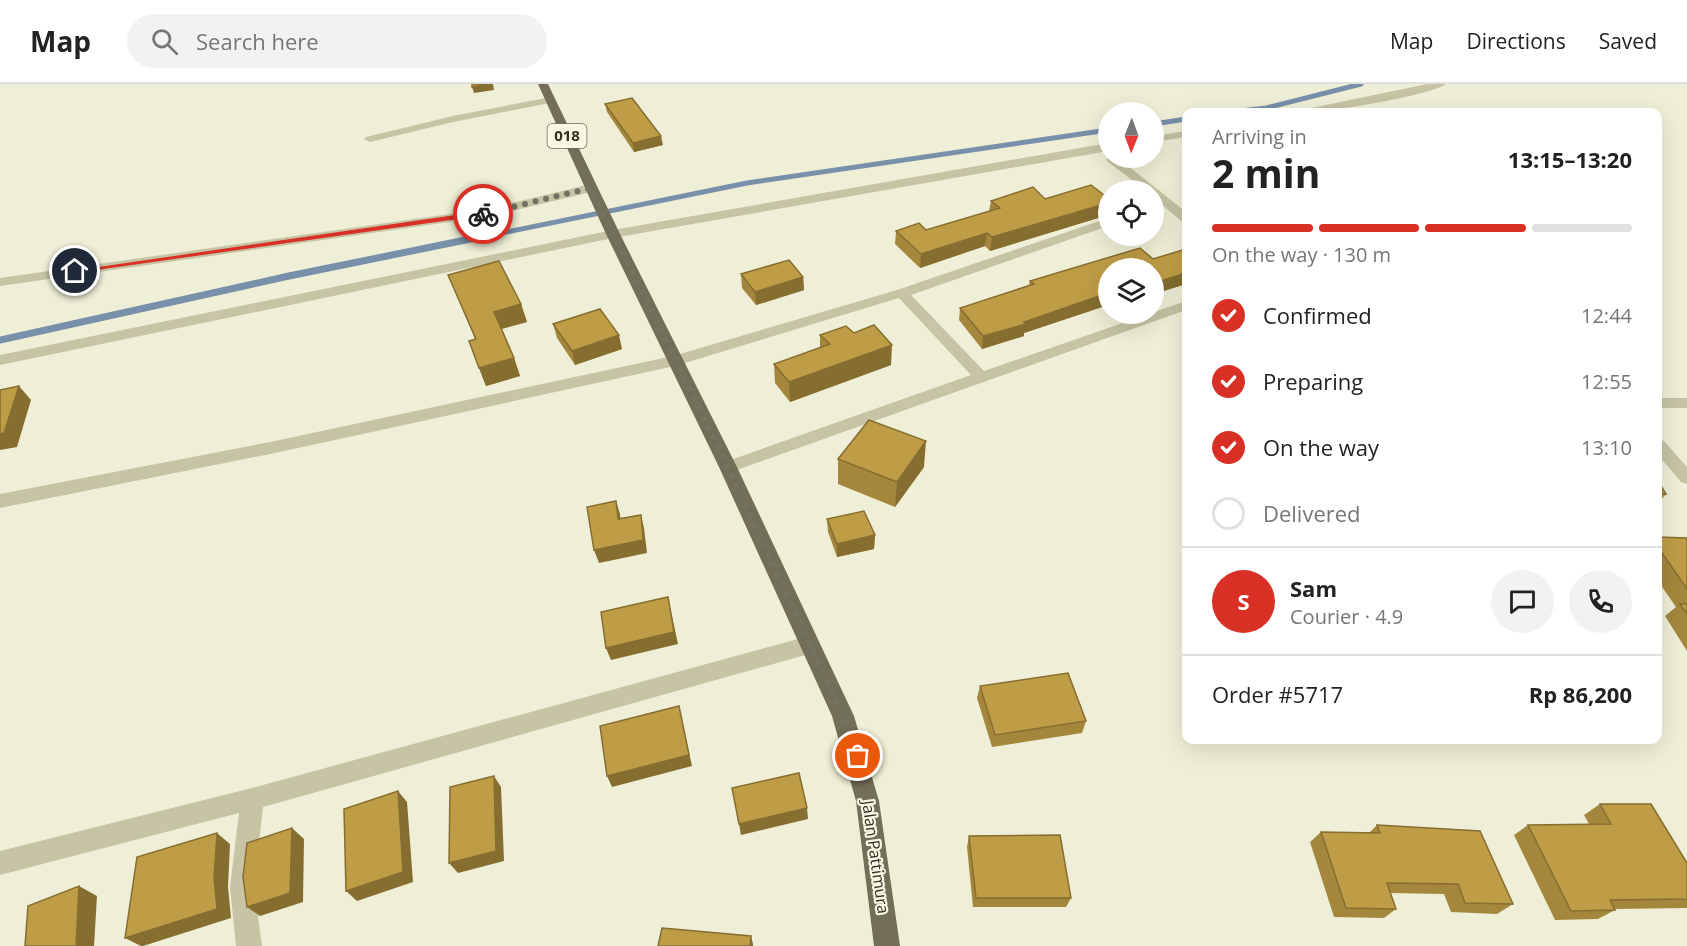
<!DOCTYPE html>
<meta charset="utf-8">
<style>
:root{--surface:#fff;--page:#f2f2f2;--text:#222;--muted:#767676;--line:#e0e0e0;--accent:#d93025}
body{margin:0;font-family:"Open Sans",sans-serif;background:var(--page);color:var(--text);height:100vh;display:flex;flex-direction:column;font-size:22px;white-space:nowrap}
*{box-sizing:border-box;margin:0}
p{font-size:20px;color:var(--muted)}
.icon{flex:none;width:33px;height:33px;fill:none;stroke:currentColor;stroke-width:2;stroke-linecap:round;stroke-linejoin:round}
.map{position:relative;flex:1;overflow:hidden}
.panel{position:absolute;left:1182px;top:24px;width:480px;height:636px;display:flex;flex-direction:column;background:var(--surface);border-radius:12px;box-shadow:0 6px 24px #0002}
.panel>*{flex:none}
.needle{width:39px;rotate:181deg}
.tools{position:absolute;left:1098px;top:18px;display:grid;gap:12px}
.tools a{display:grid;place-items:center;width:66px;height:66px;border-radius:50%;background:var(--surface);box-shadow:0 6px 24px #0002;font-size:30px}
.pin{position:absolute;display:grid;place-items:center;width:51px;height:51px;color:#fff;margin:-26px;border:3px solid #fff;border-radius:50%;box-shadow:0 2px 6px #0007}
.courier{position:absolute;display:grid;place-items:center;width:60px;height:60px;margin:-30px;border:4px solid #d93025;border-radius:50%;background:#fff;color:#222;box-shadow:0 2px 8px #0007}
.head em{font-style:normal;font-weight:700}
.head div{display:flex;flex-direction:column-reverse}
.head{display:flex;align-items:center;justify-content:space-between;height:102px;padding:0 30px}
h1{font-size:39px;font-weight:700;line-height:45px}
.bar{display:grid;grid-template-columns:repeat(4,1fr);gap:9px 6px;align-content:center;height:72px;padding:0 30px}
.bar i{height:8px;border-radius:4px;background:var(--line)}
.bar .selected{background:var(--accent)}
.bar p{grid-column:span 4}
.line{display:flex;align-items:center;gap:15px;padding:0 30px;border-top:2px solid var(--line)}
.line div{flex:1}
.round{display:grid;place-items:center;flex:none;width:63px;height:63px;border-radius:32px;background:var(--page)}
ol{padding:0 30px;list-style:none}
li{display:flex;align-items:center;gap:18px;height:66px}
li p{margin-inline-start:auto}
li .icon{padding:6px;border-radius:50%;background:var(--accent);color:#fff;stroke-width:4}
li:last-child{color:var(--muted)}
li i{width:33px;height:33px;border:3px solid var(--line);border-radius:50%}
header{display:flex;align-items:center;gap:36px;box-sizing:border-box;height:84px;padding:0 30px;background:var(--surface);border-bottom:2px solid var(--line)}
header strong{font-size:28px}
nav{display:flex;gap:33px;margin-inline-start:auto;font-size:21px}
.search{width:420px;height:54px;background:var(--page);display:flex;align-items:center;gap:15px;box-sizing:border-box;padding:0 21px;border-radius:33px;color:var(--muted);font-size:22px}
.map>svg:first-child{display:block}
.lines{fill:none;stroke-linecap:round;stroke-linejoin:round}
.stream-far1{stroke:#7890aa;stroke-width:5}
.stream{stroke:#7890aa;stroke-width:7}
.minor{fill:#c6c4a4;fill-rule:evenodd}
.major{fill:#736e57;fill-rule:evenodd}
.wall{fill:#a4873c}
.shaded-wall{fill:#866e31}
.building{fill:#bf9d46;stroke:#866e31;stroke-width:1.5}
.route{fill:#d93025}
.done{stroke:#747263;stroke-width:6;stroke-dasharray:0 10.8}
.labels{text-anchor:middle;stroke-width:4.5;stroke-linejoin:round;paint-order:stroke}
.shield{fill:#f7f7e3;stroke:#6d6b5e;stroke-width:1.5}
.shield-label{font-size:15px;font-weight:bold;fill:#322f25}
.street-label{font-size:16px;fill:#322f25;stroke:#f7f7e3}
</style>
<header>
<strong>Map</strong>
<div class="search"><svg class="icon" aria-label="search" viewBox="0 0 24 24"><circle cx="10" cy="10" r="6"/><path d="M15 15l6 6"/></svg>Search here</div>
<nav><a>Map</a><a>Directions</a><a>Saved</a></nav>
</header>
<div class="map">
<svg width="1687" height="862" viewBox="0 0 1687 862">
<rect width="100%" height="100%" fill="#efefd7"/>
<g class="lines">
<g class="stream-far1">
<polyline points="1232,28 1266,24 1361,0"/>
<polyline points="1154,40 1186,35"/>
<polyline points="487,152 747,99 1108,46"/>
</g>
<polyline class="stream" points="0,256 289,192 495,150"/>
<g class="minor">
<path d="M1427,0h19c-13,11 -125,30 -145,28l6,-3z"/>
<polygon points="551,13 556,16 555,18 453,38 370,58 364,55 366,53 453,32"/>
<polygon points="1186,47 1186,53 1154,58 1154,52"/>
<polygon points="1108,59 1108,67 613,154 0,281 0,271 613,146"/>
<polygon points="1107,71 1118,74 1186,128 1186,138 1181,137 1154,114 1154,106 1145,106 1107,77"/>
<polygon points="591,100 597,104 595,107 492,132 0,202 0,194 492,124"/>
<polygon points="1108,134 1108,142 911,211 984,287 1186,217 1186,226 728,389 722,387 719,383 722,379 971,291 899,214 675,282 275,369 0,424 0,410 275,357 673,272 897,206"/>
<rect x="1658" y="314" width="29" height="10"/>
<polygon points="1658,355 1664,357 1687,383 1687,400 1681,398 1658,371"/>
<polygon points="809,552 816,555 819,561 816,567 809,570 263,723 254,803 262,862 236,862 230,803 239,729 0,791 0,767 252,704"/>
</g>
<polygon class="major" points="538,0 548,0 620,150 737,383 854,632 879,717 900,862 874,862 856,717 832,632 719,383 606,150"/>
</g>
<g class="wall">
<polygon points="605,20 663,61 634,68 607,28"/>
<polygon points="1186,47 1186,62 1182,59"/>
<polygon points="1108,114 1108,131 990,167 985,162 920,184 895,160 896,147 926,146 989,127 991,117"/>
<polygon points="1140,164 1153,175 1186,165 1186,200 1154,210 1154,184 1108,184 1108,221 1024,249 1024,252 982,265 959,236 960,224 1029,201 1030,197"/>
<polygon points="741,190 803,193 804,206 756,221 742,204"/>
<polygon points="448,191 521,220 527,238 502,245 514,274 520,292 486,302 469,257 475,255"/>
<polygon points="553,240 622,265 575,281 557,254"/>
<polygon points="854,249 891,281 790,318 775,299 774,280 820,264 820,251"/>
<polygon points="838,375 924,383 895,423 838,400"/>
<polygon points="1658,397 1666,410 1658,419"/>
<polygon points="827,435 875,451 874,465 837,473 828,448"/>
<polygon points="1658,453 1687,454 1687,567 1665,532 1676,523 1658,497"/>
<polygon points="980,602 1086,637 1082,649 992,663 977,614"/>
<polygon points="1600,720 1687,779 1687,824 1615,825 1615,826 1598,835 1555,836 1514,751 1528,741 1589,740 1584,731"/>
<polygon points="1377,741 1513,820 1497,830 1451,828 1444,810 1390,809 1396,825 1384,834 1334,833 1310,758 1321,748 1369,749"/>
<polygon points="969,752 1071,814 1066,823 973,823 967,763"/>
</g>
<g class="shaded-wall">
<polygon points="491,0 493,0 494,6 474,9 472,3"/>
<polygon points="661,52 663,61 634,68 633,59"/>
<polygon points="1108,119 1108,131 990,167 992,153"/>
<polygon points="987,149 985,162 920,184 921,170"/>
<polygon points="1186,189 1186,200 1154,210 1154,199"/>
<polygon points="803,193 804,206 756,221 755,208"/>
<polygon points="1108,209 1108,221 1024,249 1024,252 982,265 983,252"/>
<polygon points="521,220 527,238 500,245 494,228"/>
<polygon points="619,251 622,265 575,281 572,267"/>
<polygon points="892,261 891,281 790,318 789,298"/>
<polygon points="514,274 520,292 486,302 479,284"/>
<polygon points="19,302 31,316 17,363 0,366 0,350"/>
<polygon points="926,357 924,383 895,423 897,398"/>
<polygon points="616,417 620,430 622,449 618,435"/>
<polygon points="641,431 644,444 647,469 599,479 594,466"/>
<polygon points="875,451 874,465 837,473 837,460"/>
<polygon points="668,513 678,560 611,576 606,564"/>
<polygon points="679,622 692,682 612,703 607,692"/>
<polygon points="494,692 501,703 504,777 458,789 449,779"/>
<polygon points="398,707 407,718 413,798 357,817 346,807"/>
<polygon points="807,724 808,735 741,751 739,740"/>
<polygon points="292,744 304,755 303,818 260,832 247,823"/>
<polygon points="217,749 230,760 228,803 231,834 143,862 141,862 125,854 214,794"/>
<polygon points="79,802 97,812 94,862 76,862"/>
<polygon points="751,852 753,860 753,862 750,862"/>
</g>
<g class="building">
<polygon points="472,0 491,0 472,3"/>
<polygon points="632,14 661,52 633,59 605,20"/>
<polygon points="1091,101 1108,114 1108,119 992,153 987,149 921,170 896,147 919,139 926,146 1000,124 991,117 1033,103 1045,115"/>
<polygon points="1140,164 1153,175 1186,165 1186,189 1154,199 1154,184 1108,184 1108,209 1024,238 1026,240 983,252 960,224 1034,200 1030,197"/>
<polygon points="789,176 803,193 755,208 741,190"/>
<polygon points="499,177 521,220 494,228 514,274 479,284 469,257 476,255 448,191"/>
<polygon points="600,225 619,251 572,267 553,240"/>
<polygon points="874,241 892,261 789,298 774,280 830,260 820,251 846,242 854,249"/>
<polygon points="19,302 4,349 0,350 0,306"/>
<polygon points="869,336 926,357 897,398 838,375"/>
<polygon points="1658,397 1666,410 1658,409"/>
<polygon points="616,417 618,435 641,431 643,456 594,466 587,423"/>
<polygon points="864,427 875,451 837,460 827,435"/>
<polygon points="1658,453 1687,454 1687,505 1658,463"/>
<polygon points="668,513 674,548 606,564 601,528"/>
<polygon points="1680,520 1687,520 1687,530"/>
<polygon points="1068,589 1086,637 995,651 980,602"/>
<polygon points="679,622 689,671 607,692 600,642"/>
<polygon points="799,689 807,724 739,740 732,704"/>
<polygon points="494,692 496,767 449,779 450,703"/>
<polygon points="398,707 403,788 346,807 344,725"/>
<polygon points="1600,720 1651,720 1687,779 1687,815 1610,816 1615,826 1571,827 1528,741 1611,740"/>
<polygon points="1377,741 1480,747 1513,820 1465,819 1458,800 1387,799 1396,825 1346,824 1321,748 1380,749"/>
<polygon points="292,744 290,809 247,823 243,793 247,759"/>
<polygon points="217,749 214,794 217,825 125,854 137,773"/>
<polygon points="1060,751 1071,814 976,814 969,752"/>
<polygon points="79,802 76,862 25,862 28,822"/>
<polygon points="662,844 751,852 750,862 658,862"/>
</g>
<polygon class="route" points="483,127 486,131 75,189 71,187"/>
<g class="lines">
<polyline class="done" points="483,130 591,104 728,383 843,632 858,672"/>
</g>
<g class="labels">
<rect class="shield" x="547.5" y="40" width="39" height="24" rx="4.5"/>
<g class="shield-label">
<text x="567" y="57">018</text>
</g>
<g class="street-label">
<text transform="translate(876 773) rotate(82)" y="6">Jalan Pattimura</text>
</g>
</g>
</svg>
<div class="tools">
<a><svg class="needle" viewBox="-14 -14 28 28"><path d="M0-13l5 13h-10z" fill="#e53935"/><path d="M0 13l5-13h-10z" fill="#767676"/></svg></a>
<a><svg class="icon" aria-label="locate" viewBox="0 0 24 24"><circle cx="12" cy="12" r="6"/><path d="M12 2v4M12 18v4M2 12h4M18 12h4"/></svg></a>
<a><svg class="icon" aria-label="layers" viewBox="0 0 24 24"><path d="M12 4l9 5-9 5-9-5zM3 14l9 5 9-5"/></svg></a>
</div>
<div class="pin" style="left:858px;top:672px;background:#ea580c"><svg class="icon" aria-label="bag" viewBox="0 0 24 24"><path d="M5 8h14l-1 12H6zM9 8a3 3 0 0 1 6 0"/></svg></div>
<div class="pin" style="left:75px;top:187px;background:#1f2937"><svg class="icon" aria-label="home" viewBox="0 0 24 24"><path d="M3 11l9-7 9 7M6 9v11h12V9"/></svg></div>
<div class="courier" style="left:483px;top:130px"><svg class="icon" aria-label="bike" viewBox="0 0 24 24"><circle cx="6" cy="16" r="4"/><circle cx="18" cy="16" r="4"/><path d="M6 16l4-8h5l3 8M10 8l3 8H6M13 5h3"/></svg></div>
<section class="panel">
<div class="head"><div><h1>2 min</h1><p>Arriving in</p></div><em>13:15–13:20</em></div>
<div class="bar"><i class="selected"></i><i class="selected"></i><i class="selected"></i><i></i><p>On the way · 130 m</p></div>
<ol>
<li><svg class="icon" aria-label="check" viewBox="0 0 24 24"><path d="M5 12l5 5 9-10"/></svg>Confirmed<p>12:44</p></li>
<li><svg class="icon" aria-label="check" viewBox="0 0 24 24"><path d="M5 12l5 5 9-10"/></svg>Preparing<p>12:55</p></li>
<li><svg class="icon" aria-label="check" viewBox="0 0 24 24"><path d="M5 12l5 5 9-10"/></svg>On the way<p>13:10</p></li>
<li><i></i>Delivered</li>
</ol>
<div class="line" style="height:108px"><b class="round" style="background:var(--accent);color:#fff">S</b><div><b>Sam</b><p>Courier · 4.9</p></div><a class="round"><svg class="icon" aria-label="chat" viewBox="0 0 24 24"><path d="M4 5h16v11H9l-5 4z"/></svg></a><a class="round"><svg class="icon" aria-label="phone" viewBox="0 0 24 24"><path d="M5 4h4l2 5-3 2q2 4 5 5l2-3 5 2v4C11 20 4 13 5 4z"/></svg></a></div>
<div class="line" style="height:78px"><div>Order #5717</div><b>Rp 86,200</b></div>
</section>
</div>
